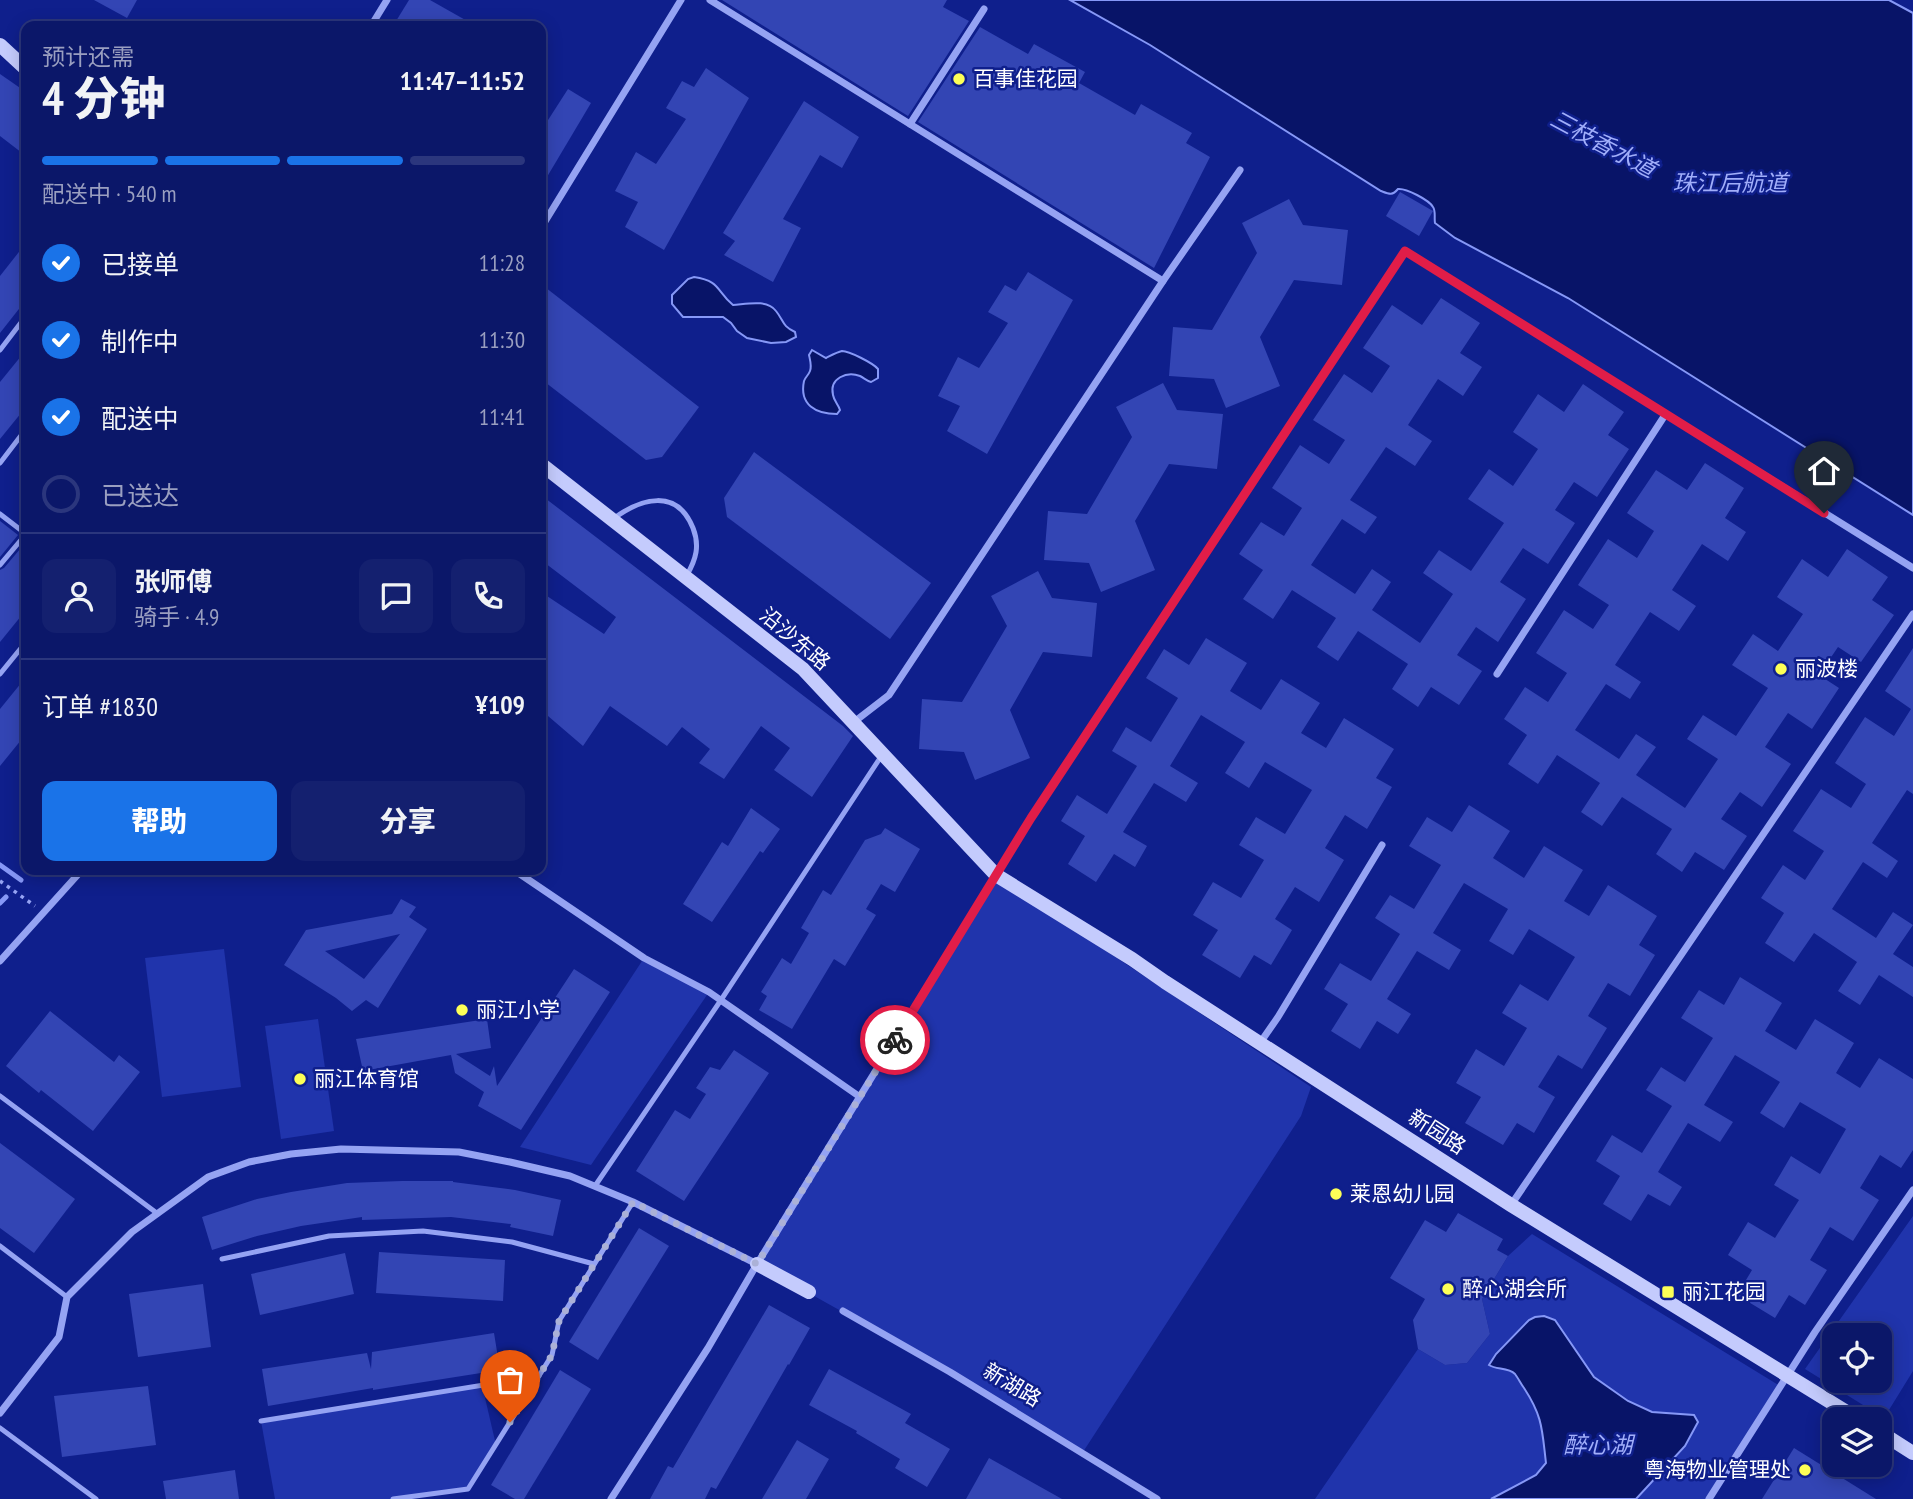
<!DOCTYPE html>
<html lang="zh">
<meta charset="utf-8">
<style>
:root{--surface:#0b1769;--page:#14206f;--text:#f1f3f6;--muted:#9a9fc0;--line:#2b367d;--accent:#1a73e8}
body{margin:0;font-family:"PT Sans Narrow","Noto Sans SC",sans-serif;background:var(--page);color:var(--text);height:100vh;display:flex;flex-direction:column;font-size:26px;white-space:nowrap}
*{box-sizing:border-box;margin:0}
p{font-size:23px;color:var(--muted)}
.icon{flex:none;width:38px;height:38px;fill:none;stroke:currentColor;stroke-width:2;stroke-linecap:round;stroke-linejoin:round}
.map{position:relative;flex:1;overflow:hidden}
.details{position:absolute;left:21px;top:21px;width:525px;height:854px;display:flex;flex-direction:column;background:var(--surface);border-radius:14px;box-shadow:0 4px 18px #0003,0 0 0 2px var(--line)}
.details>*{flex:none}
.controls{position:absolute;left:1822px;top:1323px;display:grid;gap:14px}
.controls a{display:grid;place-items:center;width:70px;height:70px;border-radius:14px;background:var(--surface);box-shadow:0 4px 18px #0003,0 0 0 2px var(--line);font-size:35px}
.pin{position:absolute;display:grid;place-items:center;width:60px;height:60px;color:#fff;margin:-72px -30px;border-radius:50% 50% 50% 0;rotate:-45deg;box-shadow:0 0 7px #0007}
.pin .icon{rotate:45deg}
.courier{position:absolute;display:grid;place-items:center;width:70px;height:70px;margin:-35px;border:5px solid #e11d48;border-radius:50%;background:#fff;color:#222;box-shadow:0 2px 9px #0007}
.overview em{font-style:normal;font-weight:800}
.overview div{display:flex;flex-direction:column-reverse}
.overview{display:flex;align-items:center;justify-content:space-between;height:119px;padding:0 21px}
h1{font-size:46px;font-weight:800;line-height:52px}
.bar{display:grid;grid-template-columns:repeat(4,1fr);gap:10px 7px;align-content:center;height:84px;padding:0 21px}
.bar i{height:9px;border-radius:5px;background:var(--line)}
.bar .current{background:var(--accent)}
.bar p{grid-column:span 4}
.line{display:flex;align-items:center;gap:18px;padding:0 21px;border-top:2px solid var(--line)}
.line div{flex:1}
.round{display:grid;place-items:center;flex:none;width:74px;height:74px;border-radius:14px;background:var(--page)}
ol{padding:0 21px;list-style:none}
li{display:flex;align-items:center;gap:21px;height:77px}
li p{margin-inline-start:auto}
li .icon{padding:7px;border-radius:50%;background:var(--accent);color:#fff;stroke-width:4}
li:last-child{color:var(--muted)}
li i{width:38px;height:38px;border:4px solid var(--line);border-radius:50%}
.action{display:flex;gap:14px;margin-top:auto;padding:14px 21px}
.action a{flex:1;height:80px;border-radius:14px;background:var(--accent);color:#fff;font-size:28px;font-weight:800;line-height:80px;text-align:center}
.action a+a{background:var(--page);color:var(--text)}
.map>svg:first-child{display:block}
.green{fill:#2034ac;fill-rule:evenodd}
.water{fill:#081468;stroke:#8698f7;stroke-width:2}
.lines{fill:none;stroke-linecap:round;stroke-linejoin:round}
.stream{stroke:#8698f7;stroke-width:5}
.building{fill:#3345b4;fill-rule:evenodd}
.path{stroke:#95a3f3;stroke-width:3.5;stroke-dasharray:3.5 5;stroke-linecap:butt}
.lane{stroke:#95a3f3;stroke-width:5}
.street{stroke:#95a3f3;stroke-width:7}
.secondary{stroke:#c4cbfd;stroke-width:14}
.done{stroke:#abb1d7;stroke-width:7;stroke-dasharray:0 12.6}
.route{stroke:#e11d48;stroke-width:9}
.poi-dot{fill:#fdff57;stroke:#0f1f8c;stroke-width:2.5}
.labels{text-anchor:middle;stroke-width:5;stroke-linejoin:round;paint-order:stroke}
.poi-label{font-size:21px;fill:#fff;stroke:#0f1f8c;text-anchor:start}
.street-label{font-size:21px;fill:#fff;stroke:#0f1f8c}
.water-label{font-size:23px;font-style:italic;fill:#a1aefa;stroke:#0f1f8c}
</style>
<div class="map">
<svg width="1913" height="1499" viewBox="0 0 1913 1499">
<rect width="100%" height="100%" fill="#0f1f8c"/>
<g class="green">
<polygon points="995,877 1311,1087 1301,1116 1083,1452 950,1372 757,1264"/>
<polygon points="224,949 241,1087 162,1097 145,958"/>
<polygon points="644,958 709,992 591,1165 520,1147"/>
<polygon points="318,1019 334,1131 281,1139 265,1026"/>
<path d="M1913,1216v155l-29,47 -79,-49zM1834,1335h46v46h-46z"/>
<polygon points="1532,1234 1780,1386 1709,1499 1315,1499 1418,1349 1445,1365 1467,1363 1490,1334 1482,1299 1508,1256"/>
<polygon points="482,1385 496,1445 468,1489 393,1499 275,1499 261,1421"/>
</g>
<g class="water">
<path d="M1070,0h819l24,13v502l-345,-217 -113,-60 -20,-15c-1,-5 1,-12 -2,-16 -4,-7 -27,-19 -35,-18 -6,7 -9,5 -17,2l-231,-146z"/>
<path d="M694,277c27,4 22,14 39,28 14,-1 34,-6 43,6 8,10 6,15 19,21l1,5 -10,5 -15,1 -24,-5 -10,-7 -6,-8 -8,-6h-40l-11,-13v-9l16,-16z"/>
<path d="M812,350l14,8c4,-2 11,-6 16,-7 7,0 31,12 36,18v9l-7,4c-4,-1 -7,-4 -11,-6 -13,-5 -31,2 -27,19 1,6 5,9 7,15l-3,4c-21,0 -38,-9 -33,-33 2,-5 4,-5 6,-10 2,-5 0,-11 -1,-16z"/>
<path d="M1544,1316l11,4 39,57 34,24 24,11 42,3 4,7 -13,24 -49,53h-145l45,-24 10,-12c-4,-33 -3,-46 -22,-75 -3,-4 -6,-10 -9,-14 -7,-7 -19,-4 -26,-9l7,-11 33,-34 6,-3z"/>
</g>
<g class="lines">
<g class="stream">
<polyline points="0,865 21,880"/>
<polyline points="0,903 6,897"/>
</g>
</g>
<g class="building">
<polygon points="94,0 137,0 127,18"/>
<polygon points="409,0 430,0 476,26 393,26"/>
<polygon points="722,0 947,0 943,7 969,21 908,116"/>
<polygon points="980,27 1028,54 1034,44 1085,72 1079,83 1135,115 1141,104 1192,133 1186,143 1210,157 1154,268 918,122"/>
<polygon points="706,68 749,98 664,250 625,227 638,202 615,191 636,152 656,164 686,119 666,108 682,81 694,87"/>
<polygon points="0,74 26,92 26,156 0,136"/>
<polygon points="568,89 591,103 541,187 541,131"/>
<polygon points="804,101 859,137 842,168 820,155 783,219 801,228 773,282 724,255 735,241 723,233"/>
<polygon points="1400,192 1433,211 1419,236 1386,216"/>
<polygon points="1289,199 1303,225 1348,230 1342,285 1294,280 1260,337 1280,386 1226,408 1214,379 1169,376 1173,327 1212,330 1257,253 1242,223"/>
<polygon points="26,243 26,300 0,333 0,276"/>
<polygon points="1028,272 1073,300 987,454 947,431 960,406 938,396 958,357 979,368 1008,323 988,312 1005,285 1016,291"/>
<polygon points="541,284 699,407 662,457 646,460 541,379"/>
<polygon points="1441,298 1480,323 1460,353 1482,367 1463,396 1438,379 1408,425 1432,441 1415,466 1386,447 1350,500 1377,517 1365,534 1342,519 1311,565 1355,594 1372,569 1391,582 1372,610 1420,643 1453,594 1423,573 1439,550 1471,571 1504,523 1468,499 1489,469 1513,486 1538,449 1513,432 1538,394 1564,412 1583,384 1624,412 1608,435 1629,449 1597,497 1574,482 1555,510 1575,523 1548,564 1523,548 1500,582 1526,599 1498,642 1476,627 1457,655 1482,671 1459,705 1431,687 1418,707 1392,689 1408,664 1358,631 1338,661 1317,647 1336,618 1292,590 1273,619 1243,599 1263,570 1239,554 1261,522 1284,536 1302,508 1272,488 1300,445 1329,464 1345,440 1313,420 1344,374 1372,393 1390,366 1363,348 1392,305 1422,325"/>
<polygon points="26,350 26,407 0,439 0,382"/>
<polygon points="1163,383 1177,410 1223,414 1217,469 1169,464 1135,521 1155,570 1101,592 1089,563 1044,560 1048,511 1087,514 1132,437 1116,407"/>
<polygon points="754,452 931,583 890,639 727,517 724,498"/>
<polygon points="1705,463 1744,488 1725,518 1746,532 1728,561 1702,544 1672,590 1696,606 1679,631 1650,612 1615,665 1641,682 1630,699 1606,684 1575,730 1619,759 1636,734 1656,747 1636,775 1685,808 1718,759 1687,739 1703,715 1736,736 1768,688 1732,665 1753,634 1778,651 1803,614 1777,597 1802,559 1828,577 1847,549 1888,577 1872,600 1894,615 1861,662 1838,647 1819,675 1839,688 1812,729 1788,713 1765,747 1791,764 1762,807 1740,792 1721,819 1747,836 1724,870 1695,852 1682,872 1656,854 1672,829 1622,797 1602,826 1581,812 1600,783 1557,755 1538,784 1508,764 1527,735 1504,719 1525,687 1548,702 1567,673 1536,653 1564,610 1593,629 1609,605 1578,585 1608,539 1637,558 1654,531 1627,513 1656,470 1687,490"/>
<polygon points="541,495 843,726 853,736 812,797 774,770 790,748 761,726 724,779 699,763 710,749 682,727 667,746 610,706 583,746 541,710 541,592 604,634 616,617 541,560"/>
<polygon points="0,521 18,535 0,557"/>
<polygon points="26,542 26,610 0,642 0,570 4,568"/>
<polygon points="1038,571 1052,598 1097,603 1092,657 1043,652 1010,710 1030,758 975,780 964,752 919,749 922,699 962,702 1007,626 991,596"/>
<polygon points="1206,638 1247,663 1230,691 1261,710 1281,679 1320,703 1301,733 1326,748 1344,718 1394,749 1376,778 1392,787 1367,829 1345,815 1325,848 1344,860 1319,902 1295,887 1275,919 1292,930 1271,965 1254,955 1240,978 1202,955 1218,930 1193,915 1213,882 1241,898 1264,860 1239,845 1256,817 1285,834 1312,790 1265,762 1249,788 1225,773 1245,742 1201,715 1170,766 1198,783 1186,802 1154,783 1123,832 1147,846 1135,867 1114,854 1096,882 1068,864 1085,836 1061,821 1077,795 1107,814 1137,766 1112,751 1126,727 1151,742 1178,698 1146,678 1164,649 1189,665"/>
<polygon points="1913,648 1913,794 1907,790 1872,843 1898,861 1887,878 1863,862 1832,909 1876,938 1893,912 1913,925 1893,954 1913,967 1913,997 1879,975 1860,1005 1838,991 1857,962 1814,933 1794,962 1765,943 1784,913 1761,898 1783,865 1805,880 1824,851 1793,831 1821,789 1851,808 1866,784 1835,763 1865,717 1894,736 1911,709 1885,691"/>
<polygon points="26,677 26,734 0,766 0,709"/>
<polygon points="1469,805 1510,831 1493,858 1524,878 1544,846 1583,870 1564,901 1589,916 1608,885 1657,916 1639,945 1655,955 1630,996 1608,983 1588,1016 1607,1028 1582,1069 1558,1055 1538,1087 1555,1097 1534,1133 1517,1123 1503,1145 1465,1123 1481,1097 1456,1083 1476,1049 1504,1066 1527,1028 1502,1013 1520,984 1548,1001 1575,957 1529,929 1513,955 1489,941 1508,909 1464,883 1433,933 1461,950 1449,970 1417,951 1387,999 1411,1014 1398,1034 1377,1021 1360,1049 1331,1031 1348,1004 1324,989 1340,963 1371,981 1400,934 1375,918 1390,895 1414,909 1441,865 1409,846 1427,817 1452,832"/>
<polygon points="751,808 780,829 763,853 760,851 712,922 683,904 722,842 728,846"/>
<polygon points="885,828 920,849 895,892 881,884 866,909 876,915 845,966 834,959 792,1029 759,1010 767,996 761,992 782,958 791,964 809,933 801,928 823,890 831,895 865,840 881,834"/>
<path d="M401,899l15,8 -7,10 18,12 -49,79 -12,-8 -14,11 -16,-13 -52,-33 22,-35 86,-16zM400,934l-36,45 -39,-28z"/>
<polygon points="574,969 610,992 521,1130 478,1106 484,1092 455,1073 451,1055 363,1071 356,1039 487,1019 491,1048 456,1054 490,1076 494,1066 497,1086"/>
<polygon points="1740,977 1782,1003 1765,1031 1796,1050 1815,1019 1854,1043 1836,1073 1860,1088 1879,1058 1913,1079 1913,1150 1901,1168 1880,1155 1860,1188 1879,1200 1853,1241 1830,1227 1810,1260 1827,1270 1805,1305 1789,1295 1775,1318 1737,1295 1752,1270 1728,1255 1748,1222 1775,1238 1799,1200 1774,1185 1791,1156 1820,1174 1846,1129 1800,1102 1784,1128 1760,1113 1780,1082 1735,1055 1704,1105 1733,1122 1720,1142 1688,1123 1658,1172 1682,1187 1670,1206 1648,1194 1631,1221 1603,1204 1620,1176 1596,1161 1612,1135 1642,1153 1672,1106 1646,1090 1661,1067 1685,1082 1713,1038 1681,1018 1699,990 1724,1005"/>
<polygon points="50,1011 114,1062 119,1055 140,1072 93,1131 41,1090 39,1093 6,1066"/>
<polygon points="734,1050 769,1073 684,1201 636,1171 675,1110 690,1119 706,1094 696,1088 710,1067 720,1070"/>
<polygon points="0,1143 75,1199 34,1253 0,1228"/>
<polygon points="402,1181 453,1181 453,1182 515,1190 561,1200 553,1236 510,1227 511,1224 451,1217 362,1220 362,1217 301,1226 257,1236 212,1250 202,1217 257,1199 291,1192 347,1183"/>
<polygon points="1458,1213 1503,1239 1497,1250 1508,1256 1482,1299 1490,1334 1467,1363 1445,1365 1418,1349 1413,1320 1425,1299 1390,1278 1425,1220 1446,1232"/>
<polygon points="639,1228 669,1246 598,1360 569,1342"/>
<polygon points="379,1252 505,1260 503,1301 376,1293"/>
<polygon points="345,1253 354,1294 260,1315 251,1274"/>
<polygon points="203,1284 211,1347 138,1357 129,1294"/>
<polygon points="769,1305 810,1328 789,1365 788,1364 716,1489 711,1487 705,1499 650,1499 668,1466 673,1468"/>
<polygon points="494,1333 500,1370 373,1390 373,1388 268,1406 262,1369 367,1353 371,1369 372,1352"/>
<polygon points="829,1369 911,1414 905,1423 950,1449 927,1487 895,1468 900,1459 856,1433 857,1431 809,1405"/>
<polygon points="560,1370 591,1389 524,1499 515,1499 491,1485"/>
<polygon points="148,1386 156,1445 62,1457 54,1396"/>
<polygon points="797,1440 829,1459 806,1499 762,1499"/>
<polygon points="1794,1448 1876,1499 1762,1499"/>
<polygon points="989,1458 1062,1499 966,1499"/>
<polygon points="235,1470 239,1499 166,1499 163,1481"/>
</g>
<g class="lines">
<polyline class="path" points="0,881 35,906"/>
<g class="lane">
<polyline points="0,350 26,316"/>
<polyline points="0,463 26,429"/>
<polyline points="0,514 26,534"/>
<path d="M613,519c28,-21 64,-31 80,9 7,18 3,31 -6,47"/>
<polyline points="0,565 26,534"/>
<polyline points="0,674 26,642"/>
<polyline points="0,1096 158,1214"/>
<polyline points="595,1186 721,1000 882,755"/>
<polyline points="0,1246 67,1297"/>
<polyline points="222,1259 329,1236 423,1231 512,1242 594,1264"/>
<polyline points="261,1421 539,1376"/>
<polyline points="0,1428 96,1499"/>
<polyline points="393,1499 468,1489 552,1355 559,1321 633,1202"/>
</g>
<g class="street">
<polyline points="710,0 1163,281 889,695 854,722"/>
<polyline points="371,26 387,0"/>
<polyline points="910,124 984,9"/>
<polyline points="541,228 681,0"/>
<polyline points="1163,281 1240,170"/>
<polyline points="1497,674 1665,415"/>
<polyline points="514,870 644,958 709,992 860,1097"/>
<polyline points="0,961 82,870"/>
<polyline points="1260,1043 1278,1017 1382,845"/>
<polyline points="1511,1205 1913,614"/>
<polyline points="843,1311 950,1372 1157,1499"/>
<polyline points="0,1413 59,1337 67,1297 132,1232 208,1177 249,1162 291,1154 341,1149 459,1152 510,1162 570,1176 633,1202 757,1264"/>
<polyline points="611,1499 708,1348 757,1264 1031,818 1405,251 1913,568"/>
<polyline points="1709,1499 1815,1332 1913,1190"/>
</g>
<g class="secondary">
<polyline points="0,45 26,69"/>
<polyline points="541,464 803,669 996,875 1132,959 1165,982 1511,1205 1858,1419"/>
<polyline points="757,1264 809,1292"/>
<polyline points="1880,1432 1913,1453"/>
</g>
</g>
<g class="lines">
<polyline class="done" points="510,1422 552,1355 559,1321 633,1202 757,1264 895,1040"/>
<polyline class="route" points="895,1040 1031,818 1405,251 1824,513"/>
</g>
<g class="poi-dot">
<circle cx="959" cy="79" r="7"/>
<circle cx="1781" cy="669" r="7"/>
<circle cx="462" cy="1010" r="7"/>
<circle cx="300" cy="1079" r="7"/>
<circle cx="1336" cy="1194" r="7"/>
<circle cx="1448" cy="1289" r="7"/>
<rect x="1661" y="1285" width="14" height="14" rx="3.5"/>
<circle cx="1805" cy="1470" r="7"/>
</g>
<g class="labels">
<g class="poi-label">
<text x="973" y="86">百事佳花园</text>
<text x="1795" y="676">丽波楼</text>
<text x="476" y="1017">丽江小学</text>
<text x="314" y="1086">丽江体育馆</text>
<text x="1350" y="1201">莱恩幼儿园</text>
<text x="1462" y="1296">醉心湖会所</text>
<text x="1682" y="1299">丽江花园</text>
<text x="1791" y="1477" text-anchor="end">粤海物业管理处</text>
</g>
<g class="street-label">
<text transform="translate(795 639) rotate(40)" y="7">沿沙东路</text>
<text transform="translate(1437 1132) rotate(33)" y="7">新园路</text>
<text transform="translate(1012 1385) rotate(31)" y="7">新湖路</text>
</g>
<g class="water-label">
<text transform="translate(1603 144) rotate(28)" y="8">三枝香水道</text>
<text x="1730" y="191">珠江后航道</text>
<text x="1598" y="1453">醉心湖</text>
</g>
</g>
</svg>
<div class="controls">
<a><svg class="icon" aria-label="locate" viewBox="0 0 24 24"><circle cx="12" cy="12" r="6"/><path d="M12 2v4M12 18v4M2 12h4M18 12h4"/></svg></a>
<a><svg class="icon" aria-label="layers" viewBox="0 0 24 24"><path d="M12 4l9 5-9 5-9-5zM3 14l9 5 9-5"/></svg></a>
</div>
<div class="pin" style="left:510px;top:1422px;background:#ea580c"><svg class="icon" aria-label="bag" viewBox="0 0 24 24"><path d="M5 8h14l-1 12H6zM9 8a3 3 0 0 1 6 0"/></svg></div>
<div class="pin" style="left:1824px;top:513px;background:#1f2937"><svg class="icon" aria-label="home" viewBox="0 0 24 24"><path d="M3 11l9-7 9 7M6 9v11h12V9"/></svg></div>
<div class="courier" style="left:895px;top:1040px"><svg class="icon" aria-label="bike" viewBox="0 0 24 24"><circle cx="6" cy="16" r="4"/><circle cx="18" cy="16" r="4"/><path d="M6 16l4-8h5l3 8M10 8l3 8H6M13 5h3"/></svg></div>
<section class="details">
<div class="overview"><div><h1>4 分钟</h1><p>预计还需</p></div><em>11:47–11:52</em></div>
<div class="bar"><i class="current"></i><i class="current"></i><i class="current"></i><i></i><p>配送中 · 540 m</p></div>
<ol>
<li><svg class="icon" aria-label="check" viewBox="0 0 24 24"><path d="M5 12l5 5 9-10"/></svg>已接单<p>11:28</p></li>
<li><svg class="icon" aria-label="check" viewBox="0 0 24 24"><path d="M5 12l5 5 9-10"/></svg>制作中<p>11:30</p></li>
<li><svg class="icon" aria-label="check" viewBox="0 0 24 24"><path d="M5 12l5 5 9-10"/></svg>配送中<p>11:41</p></li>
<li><i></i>已送达</li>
</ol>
<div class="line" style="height:126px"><a class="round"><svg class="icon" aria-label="person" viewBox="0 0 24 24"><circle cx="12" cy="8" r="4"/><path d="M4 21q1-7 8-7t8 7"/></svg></a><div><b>张师傅</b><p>骑手 · 4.9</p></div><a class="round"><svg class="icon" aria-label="chat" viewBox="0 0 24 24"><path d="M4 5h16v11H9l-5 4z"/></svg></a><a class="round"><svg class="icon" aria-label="phone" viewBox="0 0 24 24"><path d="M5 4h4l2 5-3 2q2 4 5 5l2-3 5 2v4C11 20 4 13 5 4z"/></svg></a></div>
<div class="line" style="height:91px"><div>订单 #1830</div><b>¥109</b></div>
<div class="action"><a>帮助</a><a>分享</a></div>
</section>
</div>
